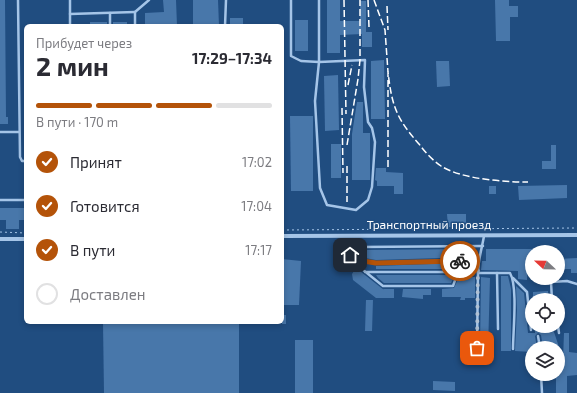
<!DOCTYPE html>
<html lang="ru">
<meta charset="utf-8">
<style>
:root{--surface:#fff;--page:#f7f7f7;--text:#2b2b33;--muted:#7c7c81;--line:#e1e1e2;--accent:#b45309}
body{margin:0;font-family:"Exo 2",sans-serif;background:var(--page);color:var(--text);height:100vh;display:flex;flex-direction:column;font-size:15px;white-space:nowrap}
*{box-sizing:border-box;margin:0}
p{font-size:13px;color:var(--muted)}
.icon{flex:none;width:22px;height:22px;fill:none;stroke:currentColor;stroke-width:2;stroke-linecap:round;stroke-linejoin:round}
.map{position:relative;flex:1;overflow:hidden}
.details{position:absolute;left:24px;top:24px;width:260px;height:300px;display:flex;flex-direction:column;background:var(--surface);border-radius:6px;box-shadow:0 2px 6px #0003}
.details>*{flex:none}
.needle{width:26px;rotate:292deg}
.fabs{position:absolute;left:525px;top:245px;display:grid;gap:8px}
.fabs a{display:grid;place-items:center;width:40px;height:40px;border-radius:50%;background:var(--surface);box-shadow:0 2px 6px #0003;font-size:20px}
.pin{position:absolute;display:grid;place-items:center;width:34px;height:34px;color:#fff;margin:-17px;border-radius:8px;box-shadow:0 2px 6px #0006}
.courier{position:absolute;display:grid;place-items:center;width:40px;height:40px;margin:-20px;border:3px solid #b45309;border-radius:50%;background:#fff;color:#222;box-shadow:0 1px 5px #0007}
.overview em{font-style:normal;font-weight:700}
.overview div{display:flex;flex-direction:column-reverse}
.overview{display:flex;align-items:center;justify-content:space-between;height:68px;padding:0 12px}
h1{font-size:26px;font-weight:700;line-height:30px}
.bar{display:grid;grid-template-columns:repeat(4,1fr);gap:6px 4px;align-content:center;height:48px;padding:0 12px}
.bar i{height:5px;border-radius:3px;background:var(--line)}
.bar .on{background:var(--accent)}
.bar p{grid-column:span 4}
ol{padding:0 12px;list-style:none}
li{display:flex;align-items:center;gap:12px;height:44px}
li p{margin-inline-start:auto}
li .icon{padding:4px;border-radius:50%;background:var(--accent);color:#fff;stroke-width:4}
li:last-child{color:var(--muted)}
li i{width:22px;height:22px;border:2px solid var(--line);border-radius:50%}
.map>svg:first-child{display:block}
.building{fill:#4877aa}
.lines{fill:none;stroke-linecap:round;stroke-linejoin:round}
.path{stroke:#a5c5e8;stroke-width:1;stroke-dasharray:2 3;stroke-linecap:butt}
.lane{stroke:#a5c5e8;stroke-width:2.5}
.street{stroke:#a5c5e8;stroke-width:4}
.rail{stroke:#fff;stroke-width:1.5;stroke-dasharray:7 3;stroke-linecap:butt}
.done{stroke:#b1c1d3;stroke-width:4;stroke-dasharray:0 7.2}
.route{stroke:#b45309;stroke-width:5}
.labels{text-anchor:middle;stroke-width:3;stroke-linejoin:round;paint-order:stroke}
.street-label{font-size:12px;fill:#fff;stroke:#204d80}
</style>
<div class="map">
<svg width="577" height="393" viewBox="0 0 577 393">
<rect width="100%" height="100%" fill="#204d80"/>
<g class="building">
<polygon points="0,0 5,0 6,117 8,117 8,124 0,124"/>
<polygon points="163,0 176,0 177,26 145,26 145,13 164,12"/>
<polygon points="193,0 218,0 219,26 193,26"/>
<polygon points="327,0 340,0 340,21 360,21 360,1 366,1 366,32 372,32 372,47 362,47 362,34 340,35 340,53 327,53"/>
<polygon points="495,0 509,0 509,6 518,6 518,17 510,17 510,41 496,41"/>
<rect x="230" y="18" width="13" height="8"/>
<rect x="295" y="20" width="13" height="31"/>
<rect x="90" y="22" width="17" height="4"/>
<rect x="113" y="22" width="14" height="4"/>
<polygon points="384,60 385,119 371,119 371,61"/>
<polygon points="436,61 449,61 450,86 437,87"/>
<polygon points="338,75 339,130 325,131 324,76"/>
<polygon points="357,102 363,102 363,133 370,133 370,180 352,180 352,134"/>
<polygon points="290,116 313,116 313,191 291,191"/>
<rect x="331" y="144" width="10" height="34"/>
<polygon points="551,145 556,145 556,169 542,169 542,161 551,161"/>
<polygon points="376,168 386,168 386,172 403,173 403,194 394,194 394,186 377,186 377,181 375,180"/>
<polygon points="567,185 567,198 519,200 518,186"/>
<rect x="489" y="186" width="7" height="8"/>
<polygon points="0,208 24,208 24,220 19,220 19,229 6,229 6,220 0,220"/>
<polygon points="447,214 466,214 466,227 448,227"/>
<polygon points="472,249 472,257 376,260 365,258 361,253 361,250"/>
<polygon points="486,249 532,249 532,259 528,259 527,280 518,279 518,271 481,270 482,261 486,261"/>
<polygon points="577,258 577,273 571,273 571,269 564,269 564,273 558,273 558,259"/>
<polygon points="282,259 301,261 299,305 282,305"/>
<polygon points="458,263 457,269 376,269 376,266"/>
<polygon points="471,266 476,266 475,271 465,271"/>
<polygon points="356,268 384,290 383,289 394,289 394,298 376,298 353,280 352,274"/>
<polygon points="376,275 451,275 451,279 453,279 451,283 384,283 378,278"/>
<polygon points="501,276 508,276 511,289 511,351 501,351"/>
<polygon points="464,277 475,277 475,298 465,298 465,300 460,300 461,297 442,297 442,289 454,288 458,279 464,279"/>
<polygon points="481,277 490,278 488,350 479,350 480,348"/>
<polygon points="516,286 524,293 528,333 535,333 535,326 552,326 563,359 564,333 569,333 569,352 577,353 577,375 567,376 567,393 556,393 556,374 558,374 558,348 543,348 541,335 538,333 535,336 537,348 532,348 532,352 515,351 517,310"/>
<polygon points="403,289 431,289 431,295 423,295 423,299 402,297"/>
<polygon points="548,291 548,296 544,296 545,300 533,300 533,292"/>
<polygon points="366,300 373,300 372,331 365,331"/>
<rect x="282" y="315" width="4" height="9"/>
<polygon points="103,322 239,322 239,393 104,393"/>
<rect x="295" y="340" width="18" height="53"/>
<polygon points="433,381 455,382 455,391 433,390"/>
</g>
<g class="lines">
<g class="path">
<polyline points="282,230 577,228"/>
<polyline points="0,232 26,233"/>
</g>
<g class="lane">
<polyline points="18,0 20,157 22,161 26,161"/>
<polyline points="70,0 70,26"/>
<polyline points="291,0 291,56 301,61 319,62 365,60 364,87 368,122 372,128 375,142 372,187 368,200 356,210 327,205 320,188 315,101 319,62 319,0"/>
<polyline points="70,14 135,12"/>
<polyline points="110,26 110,13"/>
<polyline points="135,26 135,12 149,0"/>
<polyline points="225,26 226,0"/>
<polyline points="0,132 19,132"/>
<polyline points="0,200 26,200"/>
<path d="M484,236c-2,12 -6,24 -6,37h19l1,56"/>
<polyline points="355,249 363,261 376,263 476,260"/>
<polyline points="365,272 458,272 453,286 383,286 352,261 350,255 355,249 360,247 483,246"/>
<polyline points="458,272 474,261"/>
<path d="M497,273h13c8,14 3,58 3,76"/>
<polyline points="513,278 527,292 531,330"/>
<polyline points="535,278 536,280 551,282 567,281 577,284"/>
<polyline points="551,282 552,300"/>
<polyline points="558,326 559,333"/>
<polyline points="538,336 540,348"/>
<polyline points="477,348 478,273"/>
<polyline points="541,374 542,393"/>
</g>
<g class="street">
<polyline points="282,236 577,235"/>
<polyline points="0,239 26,239"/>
</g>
<g class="rail">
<polyline points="344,0 346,114"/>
<polyline points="368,0 369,27"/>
<polyline points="374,0 385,30 388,72"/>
<polyline points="387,6 388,30"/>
<polyline points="348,85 352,65"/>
<polyline points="342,108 343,173"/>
<polyline points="347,145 358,79 360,60 360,0"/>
<polyline points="347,166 347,202"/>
<path d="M388,167v-95c4,34 8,46 31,72 6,8 13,16 22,22 20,13 62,16 87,16"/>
</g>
</g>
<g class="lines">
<polyline class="done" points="460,261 478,260 477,348"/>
<polyline class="route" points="350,255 355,249 363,261 376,263 460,261"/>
</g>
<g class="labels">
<g class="street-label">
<text x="429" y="229">Транспортный проезд</text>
</g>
</g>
</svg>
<div class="fabs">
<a><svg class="needle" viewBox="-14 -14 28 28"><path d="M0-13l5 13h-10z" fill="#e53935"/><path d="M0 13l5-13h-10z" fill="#7c7c81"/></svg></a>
<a><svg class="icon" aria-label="locate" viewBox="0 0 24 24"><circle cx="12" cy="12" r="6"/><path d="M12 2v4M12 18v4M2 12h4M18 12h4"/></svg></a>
<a><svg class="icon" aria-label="layers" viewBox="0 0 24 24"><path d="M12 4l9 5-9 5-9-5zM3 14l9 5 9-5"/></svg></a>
</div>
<div class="pin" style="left:477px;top:348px;background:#ea580c"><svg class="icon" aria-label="bag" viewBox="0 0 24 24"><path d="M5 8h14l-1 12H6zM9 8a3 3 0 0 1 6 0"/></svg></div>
<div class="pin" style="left:350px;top:255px;background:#1f2937"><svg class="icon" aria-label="home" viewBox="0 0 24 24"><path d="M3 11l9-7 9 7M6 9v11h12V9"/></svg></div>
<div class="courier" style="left:460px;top:261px"><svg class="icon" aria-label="bike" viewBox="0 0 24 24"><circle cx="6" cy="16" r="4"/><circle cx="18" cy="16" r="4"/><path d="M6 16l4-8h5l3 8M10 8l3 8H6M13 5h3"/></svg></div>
<section class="details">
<div class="overview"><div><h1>2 мин</h1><p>Прибудет через</p></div><em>17:29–17:34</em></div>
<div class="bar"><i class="on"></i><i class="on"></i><i class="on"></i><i></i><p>В пути · 170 m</p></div>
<ol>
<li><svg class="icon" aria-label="check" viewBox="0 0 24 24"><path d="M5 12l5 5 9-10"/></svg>Принят<p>17:02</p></li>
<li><svg class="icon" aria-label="check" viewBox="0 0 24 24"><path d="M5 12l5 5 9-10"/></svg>Готовится<p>17:04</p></li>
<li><svg class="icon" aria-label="check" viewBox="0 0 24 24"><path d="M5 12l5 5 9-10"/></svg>В пути<p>17:17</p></li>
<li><i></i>Доставлен</li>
</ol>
</section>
</div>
